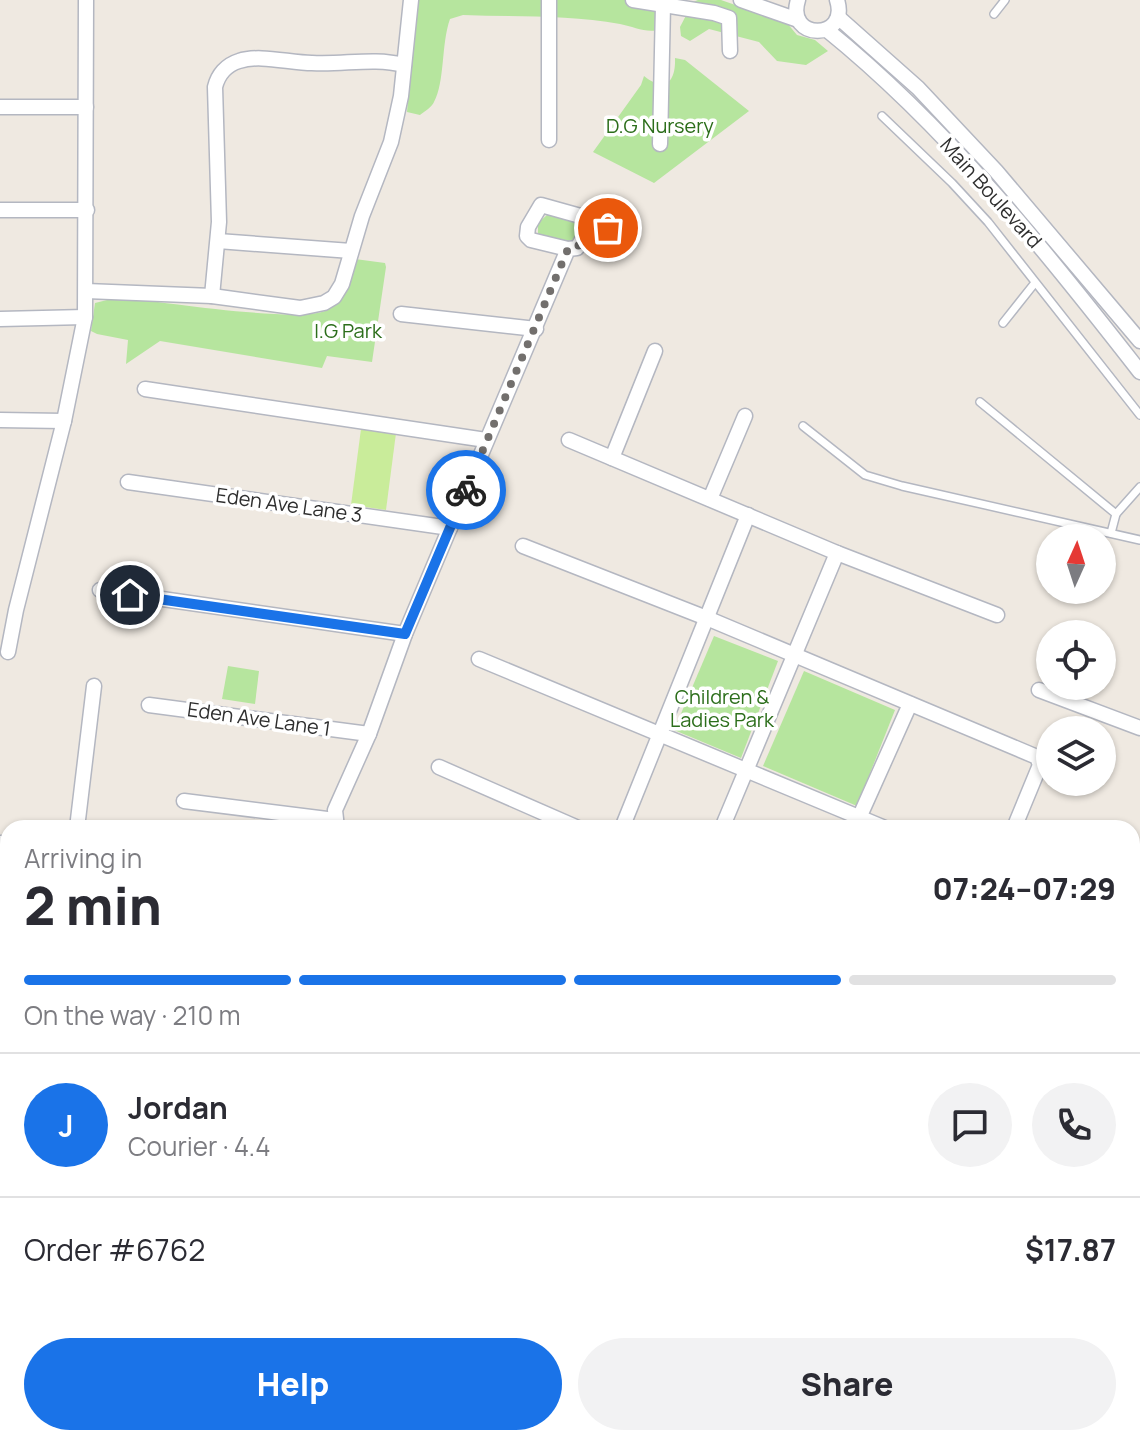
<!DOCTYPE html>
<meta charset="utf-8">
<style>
:root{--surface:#fff;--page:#f2f2f3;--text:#2b2b33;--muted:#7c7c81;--line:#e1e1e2;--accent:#1a73e8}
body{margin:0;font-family:Manrope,sans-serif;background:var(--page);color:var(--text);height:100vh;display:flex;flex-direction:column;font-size:30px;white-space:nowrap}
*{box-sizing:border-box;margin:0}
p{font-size:26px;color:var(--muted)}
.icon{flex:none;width:44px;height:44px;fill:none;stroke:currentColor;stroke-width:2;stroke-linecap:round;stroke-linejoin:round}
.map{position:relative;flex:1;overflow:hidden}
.sheet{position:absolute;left:0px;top:820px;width:1140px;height:626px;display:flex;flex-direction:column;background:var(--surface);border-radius:24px 24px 0 0;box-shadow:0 2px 6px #0004}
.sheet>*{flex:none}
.needle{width:52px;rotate:3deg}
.fabs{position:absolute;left:1036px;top:524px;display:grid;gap:16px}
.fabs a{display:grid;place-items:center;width:80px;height:80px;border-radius:50%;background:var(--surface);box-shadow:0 2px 6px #0004;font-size:40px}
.pin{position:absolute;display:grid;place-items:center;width:68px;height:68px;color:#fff;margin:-34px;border:4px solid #fff;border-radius:50%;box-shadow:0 2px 8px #0007}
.courier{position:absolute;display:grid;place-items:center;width:80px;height:80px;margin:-40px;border:6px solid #1a73e8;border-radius:50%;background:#fff;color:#222;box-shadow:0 2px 10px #0007}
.overview em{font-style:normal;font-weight:800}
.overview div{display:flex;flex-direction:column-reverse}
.overview{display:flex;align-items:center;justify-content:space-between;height:136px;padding:0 24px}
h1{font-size:52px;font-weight:800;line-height:60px}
.bar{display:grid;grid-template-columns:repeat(4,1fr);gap:12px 8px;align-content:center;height:96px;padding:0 24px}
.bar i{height:10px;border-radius:6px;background:var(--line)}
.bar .selected{background:var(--accent)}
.bar p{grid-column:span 4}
.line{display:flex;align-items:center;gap:20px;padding:0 24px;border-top:2px solid var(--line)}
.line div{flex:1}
.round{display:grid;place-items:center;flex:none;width:84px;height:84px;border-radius:42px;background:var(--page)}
.button{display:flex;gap:16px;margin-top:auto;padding:16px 24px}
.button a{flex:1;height:92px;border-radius:48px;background:var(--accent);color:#fff;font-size:32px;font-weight:800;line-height:92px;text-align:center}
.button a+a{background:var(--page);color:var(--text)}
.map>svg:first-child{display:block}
.green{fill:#b6e59e}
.pitch{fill:#c9ec9a}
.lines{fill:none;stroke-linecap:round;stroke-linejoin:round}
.lane-casing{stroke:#b4b7c1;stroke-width:10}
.street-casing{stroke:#b4b7c1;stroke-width:17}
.secondary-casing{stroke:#b4b7c1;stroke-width:21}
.lane{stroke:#fff;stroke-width:7}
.street{stroke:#fff;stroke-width:14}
.secondary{stroke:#fff;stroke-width:18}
.done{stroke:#726f6d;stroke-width:8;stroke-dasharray:0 14.4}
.route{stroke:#1a73e8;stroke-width:10}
.labels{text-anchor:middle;stroke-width:7;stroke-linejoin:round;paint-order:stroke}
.park-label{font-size:20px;fill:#2c6e1b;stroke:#fff}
.street-label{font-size:20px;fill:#2e2e2e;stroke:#fff}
</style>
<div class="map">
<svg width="1140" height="1445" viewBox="0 0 1140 1445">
<rect width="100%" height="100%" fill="#efe9e1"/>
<g class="green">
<path d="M417,0h256l-11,29c-15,5 -27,-2 -42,-5 -51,-9 -105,-7 -157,-9l-13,4c-9,25 -5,63 -16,83 -2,5 -9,9 -14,13l-13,-3z"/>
<polygon points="698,0 721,0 787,23 797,35 815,40 828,51 806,65 777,61 759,42 709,29 690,41 681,36 680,27 693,2"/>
<path d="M675,58l10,2 64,51 -95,72 -61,-31 48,-67 3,-9c21,17 32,6 31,-18z"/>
<path d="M547,215l28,6 5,7 -5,11c-10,4 -29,2 -37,-5v-11z"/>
<path d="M355,259l30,4 1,4 -14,95 -45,-6 -5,12 -162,-27 -34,23 2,-24 -31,-6 -6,-3 4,-28 24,-6c35,4 189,28 210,12 14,-11 20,-34 26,-50z"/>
<polygon points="714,636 778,661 741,758 674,730"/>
<polygon points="228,666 259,671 255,704 222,699"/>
<polygon points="804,671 895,710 857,806 763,766"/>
</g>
<polygon class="pitch" points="361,429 396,433 386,510 351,505"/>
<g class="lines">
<g class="lane-casing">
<g id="lane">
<polyline points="994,14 1005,0"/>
<polyline points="882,116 952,183 988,222 1140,415"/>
<polyline points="1003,323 1034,284"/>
<polyline points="980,402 1116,514 1111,533"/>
<polyline points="803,426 865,475 902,486 1140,540"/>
<polyline points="1116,514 1140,487"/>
<polyline points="494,1438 559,1445"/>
</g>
</g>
<g class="street-casing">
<g id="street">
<polyline points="549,0 549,140"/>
<polyline points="633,0 714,13 729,18 730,51"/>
<polyline points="741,0 798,20"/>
<path d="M798,0c-13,41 52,41 39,0"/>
<polyline points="838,17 918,88 996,171 1140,341"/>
<path d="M827,30c120,97 218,220 313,342"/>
<polyline points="0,107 86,107"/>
<polyline points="660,144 663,5"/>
<polyline points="0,210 87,210"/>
<polyline points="218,241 351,251"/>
<polyline points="568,249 531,240 527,236 528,227 541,205 584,217 588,223 627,233"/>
<polyline points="86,291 212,296 300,308 324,303 334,297 342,284 362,216 391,142 401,96 411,0"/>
<path d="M212,296l7,-74 -4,-135c3,-12 11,-22 24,-26 21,-7 51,2 73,2 32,2 61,-6 92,2"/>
<polyline points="401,314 536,329"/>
<polyline points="0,319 85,317"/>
<polyline points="145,389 486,440"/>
<polyline points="0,420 64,421"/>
<polyline points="569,440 837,553 997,615"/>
<polyline points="612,458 655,351"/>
<polyline points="128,482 450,528"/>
<polyline points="710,499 745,416"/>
<polyline points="523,546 709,619 1037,757 1040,765 1014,828"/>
<polyline points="100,590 405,634"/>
<polyline points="8,652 16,610 64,421 85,317 86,0"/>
<polyline points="479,659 885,828"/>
<polyline points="1039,690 1140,728"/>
<polyline points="149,705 369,734"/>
<polyline points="439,767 578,828"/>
<polyline points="184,801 335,820"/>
<polyline points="859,818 910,704"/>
<polyline points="77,828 94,686"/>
<polyline points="337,828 335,810 369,734 405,634 568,249 577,248 587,232 588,223"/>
<polyline points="622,828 748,515"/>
<polyline points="722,828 837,553"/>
<polyline points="0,843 8,844"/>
<polyline points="0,971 8,972"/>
<polyline points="1132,983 1140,986"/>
<polyline points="1132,994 1140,998"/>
<polyline points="0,1067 8,1068"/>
<polyline points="0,1143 8,1142"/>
<polyline points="7,1220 8,1244"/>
<polyline points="0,1341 8,1341"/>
<polyline points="0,1401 5,1415"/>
<polyline points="825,1438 835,1445"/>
<polyline points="1056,1438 1068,1445"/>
<polyline points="177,1445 178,1438"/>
</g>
</g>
<g class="secondary-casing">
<g id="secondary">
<polyline points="1132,1026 1140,1015"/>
<polyline points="1132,1193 1140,1202"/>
<polyline points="1132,1246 1140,1244"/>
<polyline points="1132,1270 1140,1268"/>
<polyline points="1132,1289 1140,1286"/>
<polyline points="1132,1319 1140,1315"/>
<polyline points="857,1445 861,1438"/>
<polyline points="984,1445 989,1438"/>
</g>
</g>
<use href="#lane" class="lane"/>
<use href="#street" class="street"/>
<use href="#secondary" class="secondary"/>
</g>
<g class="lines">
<polyline class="done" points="466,490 568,249 577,248 587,232 588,223 608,228"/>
<polyline class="route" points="130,595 405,634 466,490"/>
</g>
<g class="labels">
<g class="park-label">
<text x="660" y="133">D.G Nursery</text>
<text x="348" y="338">I.G Park</text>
<text x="722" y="704">Children &amp;<tspan x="722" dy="23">Ladies Park</tspan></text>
</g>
<g class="street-label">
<text transform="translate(991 193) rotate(48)" y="7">Main Boulevard</text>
<text transform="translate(289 505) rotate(8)" y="7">Eden Ave Lane 3</text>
<text transform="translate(259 719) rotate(8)" y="7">Eden Ave Lane 1</text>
</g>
</g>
</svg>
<div class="fabs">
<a><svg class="needle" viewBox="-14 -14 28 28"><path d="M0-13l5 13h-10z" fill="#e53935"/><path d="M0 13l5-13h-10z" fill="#7c7c81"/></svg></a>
<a><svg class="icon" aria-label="locate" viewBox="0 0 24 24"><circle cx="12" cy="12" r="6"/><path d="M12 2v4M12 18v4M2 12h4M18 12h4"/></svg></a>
<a><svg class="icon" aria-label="layers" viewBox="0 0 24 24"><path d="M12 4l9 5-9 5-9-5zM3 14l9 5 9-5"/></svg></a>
</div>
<div class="pin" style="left:608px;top:228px;background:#ea580c"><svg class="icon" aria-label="bag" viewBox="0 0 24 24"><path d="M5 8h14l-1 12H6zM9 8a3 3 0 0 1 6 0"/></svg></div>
<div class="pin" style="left:130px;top:595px;background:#1f2937"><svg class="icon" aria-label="home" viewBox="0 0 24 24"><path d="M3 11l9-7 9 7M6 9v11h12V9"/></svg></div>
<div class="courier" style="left:466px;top:490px"><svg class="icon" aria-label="bike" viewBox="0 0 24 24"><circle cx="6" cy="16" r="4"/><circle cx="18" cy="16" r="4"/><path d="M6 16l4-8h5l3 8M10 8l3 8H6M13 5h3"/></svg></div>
<section class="sheet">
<div class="overview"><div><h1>2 min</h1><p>Arriving in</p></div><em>07:24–07:29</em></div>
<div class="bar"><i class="selected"></i><i class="selected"></i><i class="selected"></i><i></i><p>On the way · 210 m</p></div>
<div class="line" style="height:144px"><b class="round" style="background:var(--accent);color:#fff">J</b><div><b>Jordan</b><p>Courier · 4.4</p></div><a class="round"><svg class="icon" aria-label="chat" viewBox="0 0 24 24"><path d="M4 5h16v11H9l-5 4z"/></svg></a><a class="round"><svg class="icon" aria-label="phone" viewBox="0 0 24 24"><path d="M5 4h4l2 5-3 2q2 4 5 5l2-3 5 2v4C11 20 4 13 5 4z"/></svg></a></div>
<div class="line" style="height:104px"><div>Order #6762</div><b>$17.87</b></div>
<div class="button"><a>Help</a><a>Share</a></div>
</section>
</div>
